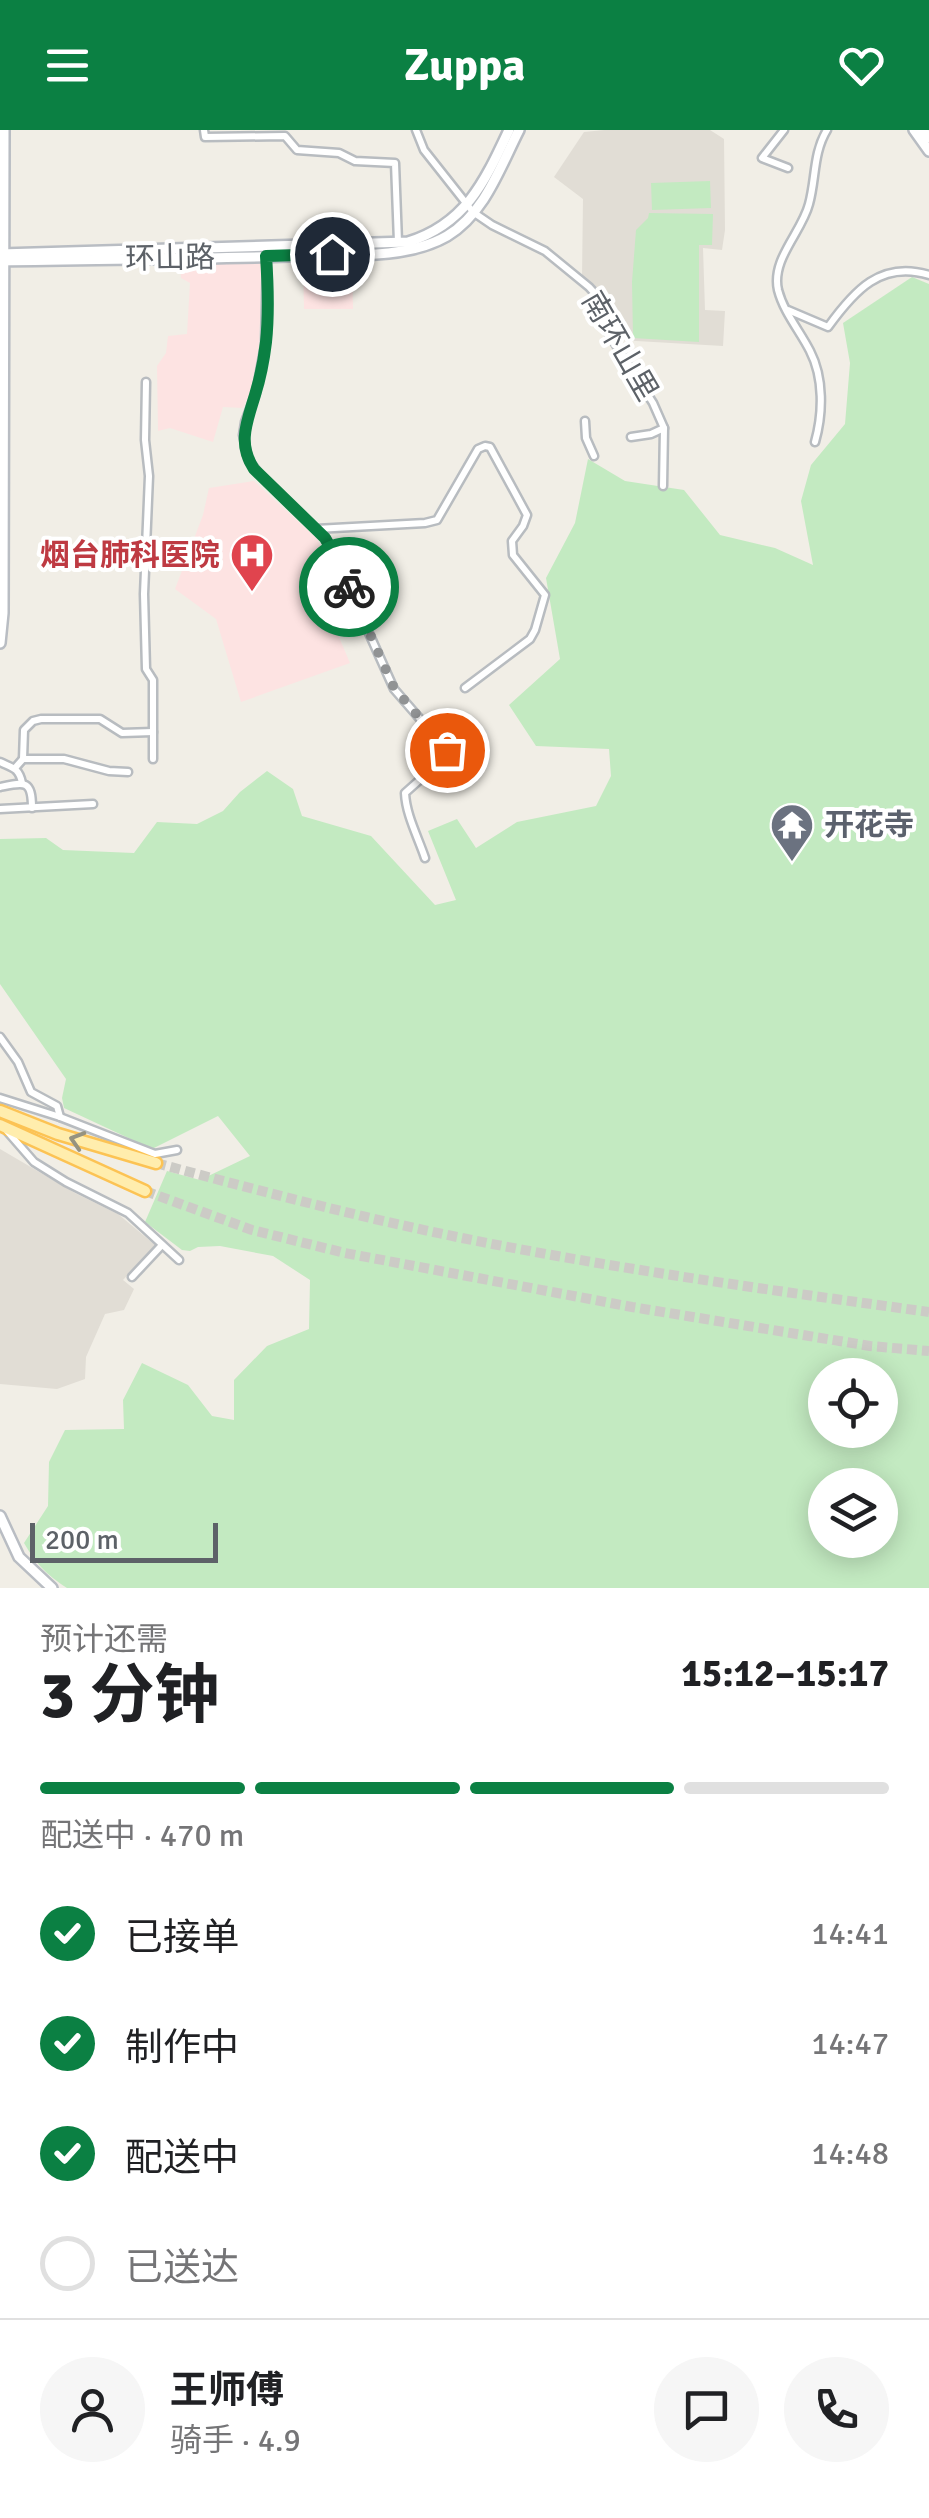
<!DOCTYPE html>
<html lang="zh">
<meta charset="utf-8">
<style>
:root{--surface:#fff;--page:#f6f6f6;--text:#202124;--muted:#757577;--line:#e0e0e0;--accent:#0b8043}
body{margin:0;font-family:Signika,"Noto Sans SC",sans-serif;background:var(--page);color:var(--text);height:100vh;display:flex;flex-direction:column;font-size:38px;white-space:nowrap}
*{box-sizing:border-box;margin:0}
p{font-size:32px;color:var(--muted)}
.icon{flex:none;width:55px;height:55px;fill:none;stroke:currentColor;stroke-width:2;stroke-linecap:round;stroke-linejoin:round}
.map{position:relative;height:1458px;overflow:hidden}
.side{display:flex;flex-direction:column;background:var(--surface);flex:1}
.side>*{flex:none}
.fabs{position:absolute;left:808px;top:1228px;display:grid;gap:20px}
.fabs a{display:grid;place-items:center;width:90px;height:90px;border-radius:50%;background:var(--surface);box-shadow:0 5px 25px #0003;font-size:50px}
.scale{position:absolute;left:30px;bottom:25px;width:188px;box-sizing:border-box;padding-left:10px;border:5px solid #5d6268;border-top:0;font-size:28px;line-height:35px;white-space:nowrap;color:#5d6268;-webkit-text-stroke:8px #fff;paint-order:stroke}
.pin{position:absolute;display:grid;place-items:center;width:85px;height:85px;color:#fff;margin:-42px;border:5px solid #fff;border-radius:50%;box-shadow:0 2px 10px #0007}
.courier{position:absolute;display:grid;place-items:center;width:100px;height:100px;margin:-50px;border:8px solid #0b8043;border-radius:50%;background:#fff;color:#222;box-shadow:0 2px 12px #0007}
.head em{font-style:normal;font-weight:700}
.head div{display:flex;flex-direction:column-reverse}
.head{display:flex;align-items:center;justify-content:space-between;height:170px;padding:0 40px}
h1{font-size:65px;font-weight:700;line-height:75px}
.bar{display:grid;grid-template-columns:repeat(4,1fr);gap:15px 10px;align-content:center;height:120px;padding:0 40px}
.bar i{height:12px;border-radius:8px;background:var(--line)}
.bar .current{background:var(--accent)}
.bar p{grid-column:span 4}
.line{display:flex;align-items:center;gap:25px;padding:0 40px;border-top:2px solid var(--line)}
.line div{flex:1}
.round{display:grid;place-items:center;flex:none;width:105px;height:105px;border-radius:52px;background:var(--page)}
ol{padding:0 40px;list-style:none}
li{display:flex;align-items:center;gap:30px;height:110px}
li p{margin-inline-start:auto}
li .icon{padding:10px;border-radius:50%;background:var(--accent);color:#fff;stroke-width:4}
li:last-child{color:var(--muted)}
li i{width:55px;height:55px;border:5px solid var(--line);border-radius:50%}
header{display:flex;justify-content:space-between;align-items:center;height:130px;padding:0 40px;background:var(--accent);color:#fff;font-size:45px;font-weight:700}
.map>svg:first-child{display:block}
.education{fill:#e1ddd5}
.medical{fill:#fde3e2}
.green{fill:#c3eac1;fill-rule:evenodd}
.lines{fill:none;stroke-linecap:round;stroke-linejoin:round}
.primary-tunnel{stroke:#cccbc6;stroke-width:10;stroke-dasharray:10 5;stroke-linecap:butt}
.minor-casing{stroke:#b8bcc0;stroke-width:11}
.secondary-casing{stroke:#b9bdc3;stroke-width:14}
.primary-casing{stroke:#fcc354;stroke-width:15}
.minor{stroke:#fff;stroke-width:6}
.secondary{stroke:#fff;stroke-width:9}
.primary{stroke:#ffedad;stroke-width:10}
.oneway{stroke:#969380}
.done{stroke:#919394;stroke-width:10;stroke-dasharray:0 18}
.route{stroke:#0b8043;stroke-width:12}
.labels{text-anchor:middle;stroke-width:8;stroke-linejoin:round;paint-order:stroke}
.street-label{font-size:30px;fill:#5d6268;stroke:#fff}
.health-label{font-size:30px;font-weight:bold;fill:#be3a42;stroke:#fff;text-anchor:end}
.worship-label{font-size:30px;font-weight:bold;fill:#5b616d;stroke:#fff;text-anchor:start}
</style>
<header><svg class="icon" aria-label="menu" viewBox="0 0 24 24"><path d="M4 6h16M4 12h16M4 18h16"/></svg>Zuppa<svg class="icon" aria-label="heart" viewBox="0 0 24 24"><path d="M12 20l-8-8c-3-5 5-10 8-4 3-6 11-1 8 4z"/></svg></header>
<div class="map">
<svg width="929" height="1458" viewBox="0 0 929 1458">
<rect width="100%" height="100%" fill="#f1eee6"/>
<g class="education">
<polygon points="604,0 710,0 724,9 725,100 722,120 703,118 705,180 725,181 723,216 619,210 608,195 604,166 582,148 583,69 554,47 584,2"/>
<polygon points="0,1019 75,1063 118,1084 155,1115 123,1150 134,1159 124,1180 105,1184 86,1227 85,1249 57,1259 0,1254"/>
</g>
<g class="medical">
<polygon points="262,132 259,216 251,260 243,278 223,277 213,312 170,298 158,301 157,236 166,223 168,206 187,204 190,153 181,148 180,133"/>
<polygon points="352,132 353,179 304,179 303,133"/>
<polygon points="254,351 317,409 331,438 322,467 350,533 241,572 216,489 175,459 203,385 209,358"/>
</g>
<g class="green">
<polygon points="710,51 711,78 652,80 651,53"/>
<polygon points="649,83 713,84 712,115 699,115 699,212 633,208 632,152 636,100 648,88"/>
<path d="M912,147l17,7v1304h-862c-21,-14 -30,-23 -43,-45l24,-37 1,-44 16,-32 59,-1 -1,-29 19,-37 46,22 24,31 22,4v-40l33,-34 42,-17 1,-49 -37,-24 -53,-10 -22,1 -8,4 -8,-1 -37,-28 22,-51 33,9 50,-24 -32,-40 -66,33 -88,-41 -2,-10 4,-19 -66,-95v-145l46,-1 17,12 71,3 23,-31 40,2 26,-13 17,-19 27,-21 26,18 9,27 69,20 64,69 21,-5 -28,-69 29,-12 19,29 41,-26 79,-16 15,-30 -2,-27 -73,-3 -27,-41 51,-46 -14,-81 29,-55 13,-64 37,22 59,9 36,45 55,13 38,17 -12,-64 10,-36 34,-41 5,-61 -7,-40zM825,1245h55v55h-55zM825,1355h55v55h-55z"/>
</g>
<g class="lines">
<g class="primary-tunnel">
<path d="M156,1033c104,28 210,56 316,77 151,30 305,51 457,72"/>
<polyline points="145,1061 252,1100 345,1123 632,1177 870,1216 929,1221"/>
</g>
<g class="minor-casing">
<g id="minor">
<polyline points="204,0 205,7 285,6 297,20 339,23 355,31 395,33 398,112"/>
<polyline points="416,0 424,20 473,82 492,95 545,121 589,157 601,170 604,196 653,273 664,298 663,356"/>
<polyline points="784,0 762,28 788,38"/>
<path d="M267,126l-2,89 -9,48 -11,29 -2,13 5,24 11,15 66,64 16,28 14,36 39,87 53,61 -1,14 -13,4 -28,25c1,22 13,44 20,65"/>
<path d="M788,180l40,17c26,-36 53,-67 101,-52"/>
<polyline points="146,252 145,310 149,346 144,464 146,539 153,550 153,629"/>
<polyline points="585,291 586,308 594,326"/>
<polyline points="631,307 651,304 664,298"/>
<path d="M815,312c8,-28 9,-64 -5,-91 -10,-20 -26,-38 -32,-61 -7,-31 24,-58 31,-86 7,-25 4,-51 18,-74"/>
<polyline points="316,399 425,393 437,390 478,319 485,316 490,317 527,385 523,396 512,411 513,425 545,465 535,500 530,509 465,558"/>
<polyline points="23,629 24,600 33,591 41,589 100,589 122,603 153,602"/>
<path d="M0,632c13,6 19,6 22,21"/>
<polyline points="15,638 23,629 64,629 109,641 128,642"/>
<path d="M0,657c24,-5 32,-8 32,21"/>
<polyline points="0,679 93,674"/>
<polyline points="0,907 18,932 31,962 57,976 60,987"/>
<polyline points="0,968 60,987 155,1024 177,1020"/>
<polyline points="7,1001 34,1032 66,1052 128,1083 179,1130"/>
<polyline points="132,1147 162,1115"/>
</g>
</g>
<g class="secondary-casing">
<g id="secondary">
<polyline points="914,0 929,21"/>
<polyline points="923,0 929,8"/>
<path d="M0,124l408,-12c58,-18 77,-61 101,-112"/>
<path d="M0,131c97,-2 193,-2 290,-5 48,-2 114,5 157,-20 38,-23 53,-69 72,-106"/>
<polyline points="0,513 3,483 4,0"/>
<polyline points="0,1386 19,1427 52,1458"/>
</g>
</g>
<g class="primary-casing">
<g id="primary">
<polyline points="0,981 58,1004 156,1033"/>
<polyline points="0,995 145,1061"/>
</g>
</g>
<use href="#minor" class="minor"/>
<use href="#secondary" class="secondary"/>
<use href="#primary" class="primary"/>
</g>
<defs><path id="oneway-chevron" d="M-2-3.5L2.5 0L-2 3.5" fill="none" stroke-width="1.6" stroke-linecap="round" stroke-linejoin="round" transform="scale(2.5)"/></defs>
<use class="oneway" href="#oneway-chevron" transform="translate(77 1010) rotate(-163)"/>
<g class="lines">
<polyline class="done" points="349,457 394,558 447,620"/>
<path class="route" d="M332,124l-66,2c2,29 3,58 0,86 -2,17 -6,37 -11,53 -8,27 -18,48 -1,74l71,69 16,28 8,21"/>
</g>
<defs>
<g id="hospital-pin" transform="scale(2.25)"><path d="M0 17L-7.5 6A9.5 9.5 0 1 1 7.5 6Z" fill="#e0444e" stroke="#fff"/><path d="M-5-5h3v3.5h4V-5h3V5h-3V1.5h-4V5h-3Z" fill="#fff"/></g>
<g id="temple-pin" transform="scale(2.25)"><path d="M0 17L-7.5 6A9.5 9.5 0 1 1 7.5 6Z" fill="#6b7280" stroke="#fff"/><path d="M0-6L5-2H3V0L6.5 2.5H4V6H1.5V3h-3V6H-4V2.5H-6.5L-3 0V-2H-5Z" fill="#fff"/></g>
</defs>
<g fill-rule="evenodd">
<use href="#hospital-pin" x="252" y="425"/>
<use href="#temple-pin" x="792" y="695"/>
</g>
<g class="labels">
<g class="street-label">
<text transform="translate(170 128) rotate(-1)" y="10">环山路</text>
<text transform="translate(620 216) rotate(60)" y="10">南环山里</text>
</g>
<g class="health-label">
<text x="220" y="435">烟台肺科医院</text>
</g>
<g class="worship-label">
<text x="824" y="705">开花寺</text>
</g>
</g>
</svg>
<div class="fabs">
<a><svg class="icon" aria-label="locate" viewBox="0 0 24 24"><circle cx="12" cy="12" r="6"/><path d="M12 2v4M12 18v4M2 12h4M18 12h4"/></svg></a>
<a><svg class="icon" aria-label="layers" viewBox="0 0 24 24"><path d="M12 4l9 5-9 5-9-5zM3 14l9 5 9-5"/></svg></a>
</div>
<div class="scale">200 m</div>
<div class="pin" style="left:447px;top:620px;background:#ea580c"><svg class="icon" aria-label="bag" viewBox="0 0 24 24"><path d="M5 8h14l-1 12H6zM9 8a3 3 0 0 1 6 0"/></svg></div>
<div class="pin" style="left:332px;top:124px;background:#1f2937"><svg class="icon" aria-label="home" viewBox="0 0 24 24"><path d="M3 11l9-7 9 7M6 9v11h12V9"/></svg></div>
<div class="courier" style="left:349px;top:457px"><svg class="icon" aria-label="bike" viewBox="0 0 24 24"><circle cx="6" cy="16" r="4"/><circle cx="18" cy="16" r="4"/><path d="M6 16l4-8h5l3 8M10 8l3 8H6M13 5h3"/></svg></div>
</div>
<section class="side">
<div class="head"><div><h1>3 分钟</h1><p>预计还需</p></div><em>15:12–15:17</em></div>
<div class="bar"><i class="current"></i><i class="current"></i><i class="current"></i><i></i><p>配送中 · 470 m</p></div>
<ol>
<li><svg class="icon" aria-label="check" viewBox="0 0 24 24"><path d="M5 12l5 5 9-10"/></svg>已接单<p>14:41</p></li>
<li><svg class="icon" aria-label="check" viewBox="0 0 24 24"><path d="M5 12l5 5 9-10"/></svg>制作中<p>14:47</p></li>
<li><svg class="icon" aria-label="check" viewBox="0 0 24 24"><path d="M5 12l5 5 9-10"/></svg>配送中<p>14:48</p></li>
<li><i></i>已送达</li>
</ol>
<div class="line" style="height:180px"><a class="round"><svg class="icon" aria-label="person" viewBox="0 0 24 24"><circle cx="12" cy="8" r="4"/><path d="M4 21q1-7 8-7t8 7"/></svg></a><div><b>王师傅</b><p>骑手 · 4.9</p></div><a class="round"><svg class="icon" aria-label="chat" viewBox="0 0 24 24"><path d="M4 5h16v11H9l-5 4z"/></svg></a><a class="round"><svg class="icon" aria-label="phone" viewBox="0 0 24 24"><path d="M5 4h4l2 5-3 2q2 4 5 5l2-3 5 2v4C11 20 4 13 5 4z"/></svg></a></div>
</section>
